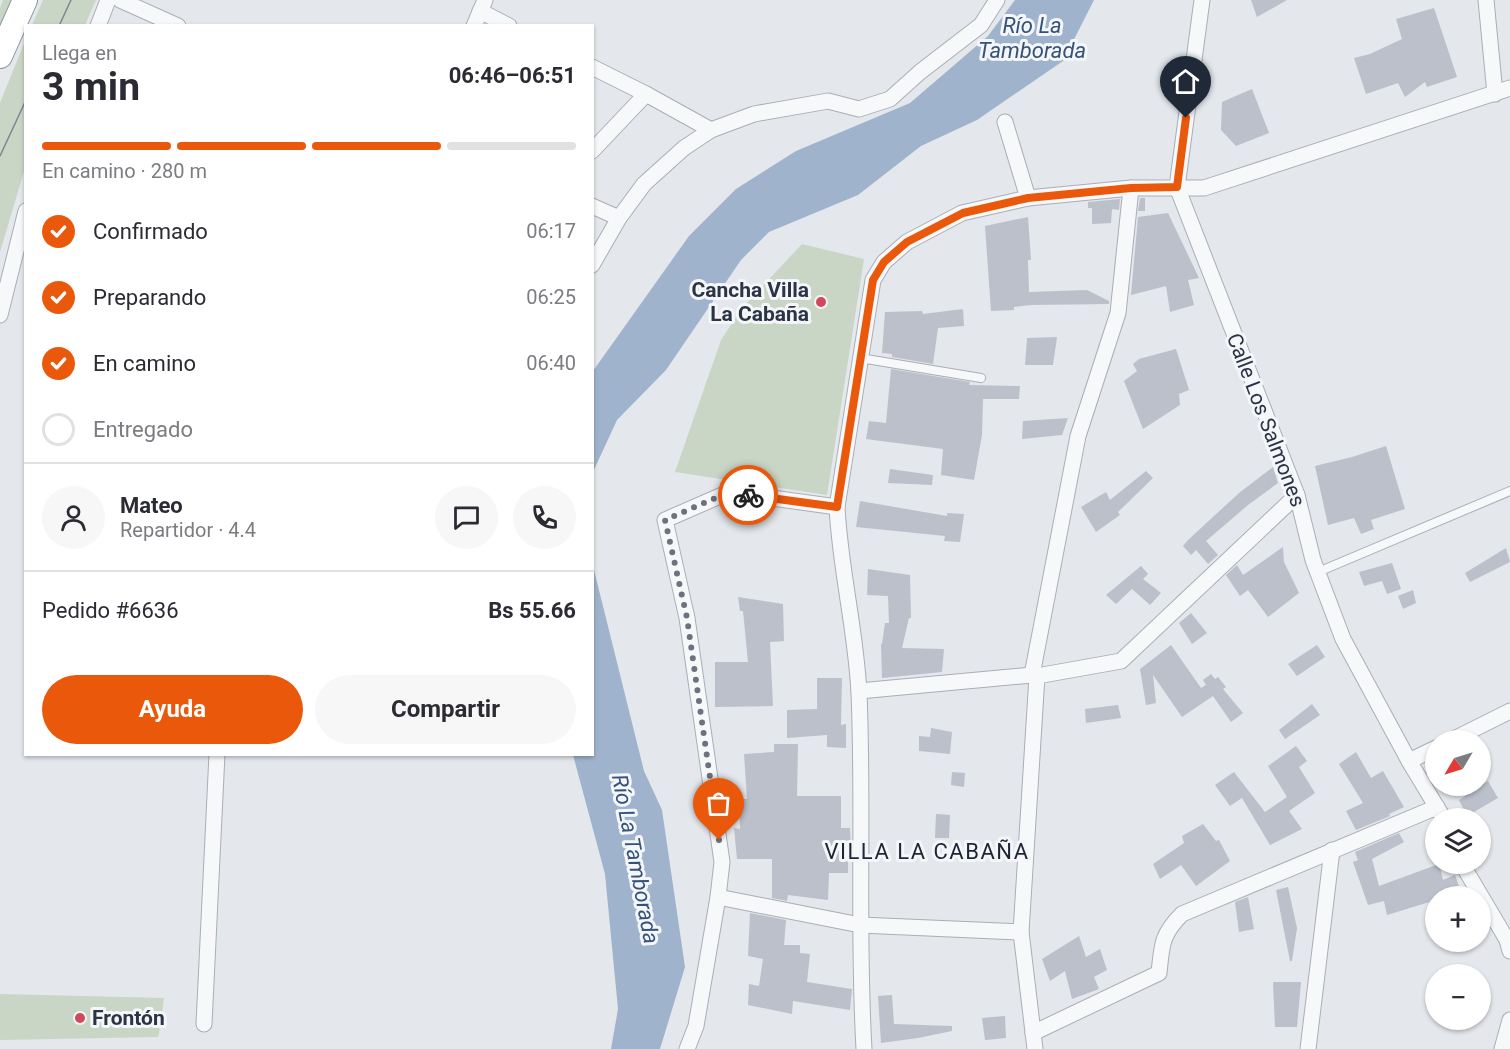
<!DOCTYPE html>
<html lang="es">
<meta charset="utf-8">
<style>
:root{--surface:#fff;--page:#f7f7f7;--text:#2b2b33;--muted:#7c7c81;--line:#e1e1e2;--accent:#ea580c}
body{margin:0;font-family:Roboto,sans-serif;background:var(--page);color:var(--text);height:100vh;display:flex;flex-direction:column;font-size:22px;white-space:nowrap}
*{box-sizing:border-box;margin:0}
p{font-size:20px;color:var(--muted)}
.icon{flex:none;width:33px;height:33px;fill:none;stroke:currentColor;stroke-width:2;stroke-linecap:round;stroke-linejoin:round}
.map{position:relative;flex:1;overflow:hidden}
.panel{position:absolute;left:24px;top:24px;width:570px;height:732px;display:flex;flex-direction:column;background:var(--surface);border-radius:0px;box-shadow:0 2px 4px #0004}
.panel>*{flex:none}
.needle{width:39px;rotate:232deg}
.fabs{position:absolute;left:1425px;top:730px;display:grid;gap:12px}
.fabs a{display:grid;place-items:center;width:66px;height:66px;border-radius:50%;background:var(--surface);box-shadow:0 2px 4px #0004;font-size:30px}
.pin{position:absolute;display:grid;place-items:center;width:51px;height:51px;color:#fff;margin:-62px -26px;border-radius:50% 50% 50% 0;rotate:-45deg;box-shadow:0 0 6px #0007}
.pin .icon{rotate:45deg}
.courier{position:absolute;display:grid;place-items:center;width:60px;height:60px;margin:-30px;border:4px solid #ea580c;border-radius:50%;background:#fff;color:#222;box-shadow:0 2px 8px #0007}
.summary em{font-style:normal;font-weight:700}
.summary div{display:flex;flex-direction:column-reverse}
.summary{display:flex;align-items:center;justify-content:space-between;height:102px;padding:0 18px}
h1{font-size:39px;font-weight:700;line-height:45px}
.bar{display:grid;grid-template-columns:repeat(4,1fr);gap:9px 6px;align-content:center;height:72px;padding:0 18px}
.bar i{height:8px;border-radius:4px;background:var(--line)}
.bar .selected{background:var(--accent)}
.bar p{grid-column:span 4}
.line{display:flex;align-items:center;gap:15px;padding:0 18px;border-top:2px solid var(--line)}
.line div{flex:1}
.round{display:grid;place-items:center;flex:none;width:63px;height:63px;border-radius:32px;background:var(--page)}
ol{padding:0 18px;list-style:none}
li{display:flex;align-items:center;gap:18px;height:66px}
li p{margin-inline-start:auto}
li .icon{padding:6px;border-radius:50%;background:var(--accent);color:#fff;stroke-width:4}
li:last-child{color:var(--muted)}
li i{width:33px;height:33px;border:3px solid var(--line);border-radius:50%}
.primary-button{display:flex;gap:12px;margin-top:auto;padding:12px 18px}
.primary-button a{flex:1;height:69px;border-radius:36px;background:var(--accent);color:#fff;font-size:24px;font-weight:700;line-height:69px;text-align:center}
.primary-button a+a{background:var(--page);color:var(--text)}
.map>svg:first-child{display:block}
.green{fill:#c9d6c5}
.water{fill:#9fb4cc}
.building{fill:#bbc0ca}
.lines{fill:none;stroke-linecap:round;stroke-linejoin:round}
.service-casing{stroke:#a9aeb7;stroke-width:10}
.minor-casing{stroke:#a9aeb7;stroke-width:17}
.trunk-casing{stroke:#8b94a3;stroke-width:26}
.service{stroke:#f7f8fa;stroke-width:8}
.minor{stroke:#f7f8fa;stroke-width:15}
.trunk{stroke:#fff;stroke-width:24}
.tram{stroke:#7d8696;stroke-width:1.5}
.done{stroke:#6c737f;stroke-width:6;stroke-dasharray:0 10.8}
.route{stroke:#ea580c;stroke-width:8}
.poi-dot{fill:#d1495b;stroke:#f4f6f9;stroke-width:2}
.labels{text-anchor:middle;stroke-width:6;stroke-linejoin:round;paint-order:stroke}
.poi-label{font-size:21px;font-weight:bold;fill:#2b3445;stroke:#f4f6f9;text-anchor:end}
.street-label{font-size:21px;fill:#2b3445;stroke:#f4f6f9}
.water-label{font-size:22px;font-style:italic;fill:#34527a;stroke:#f4f6f9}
.neighbourhood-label{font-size:22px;letter-spacing:1.5px;fill:#1d2536;stroke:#f4f6f9}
</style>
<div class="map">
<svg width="1510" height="1049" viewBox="0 0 1510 1049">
<rect width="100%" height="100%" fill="#e4e7ec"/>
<g class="green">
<polygon points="3,0 16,0 0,35 0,8"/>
<polygon points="43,0 96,0 85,25 32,25"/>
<polygon points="25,41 25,168 0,252 0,103"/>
<polygon points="802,244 864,259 827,495 675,472 721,340 742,308"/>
<polygon points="0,994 164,998 159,1034 158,1037 0,1040"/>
</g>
<g class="water">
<polygon points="1015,0 1094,0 1063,61 977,120 921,146 858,195 769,232 741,260 666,370 617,420 593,472 593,371 689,236 736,189 796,151 910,103 988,36"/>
<polygon points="593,566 644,771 662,810 685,967 660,1049 611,1049 618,1009 605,874 573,755 592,754"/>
</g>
<g class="building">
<polygon points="1251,0 1287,0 1257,17"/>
<polygon points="1434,8 1457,77 1427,87 1425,82 1405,97 1398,83 1366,94 1354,58 1370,54 1402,39 1396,19"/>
<polygon points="1252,89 1269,133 1236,146 1221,130 1222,102"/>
<polygon points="1140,198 1145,198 1145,211 1138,211"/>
<polygon points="1120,199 1119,210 1112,209 1111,223 1092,224 1092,208 1088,208 1088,202"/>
<polygon points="1168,213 1199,278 1188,280 1194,305 1170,312 1166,286 1131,295 1138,217"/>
<polygon points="1028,217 1031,260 1028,260 1029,292 1087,290 1109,301 1109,304 1030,305 1014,307 1014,310 991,311 985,226"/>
<polygon points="963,309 964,326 938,328 933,364 892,357 892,354 882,353 885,312 922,311 923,314"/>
<polygon points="1057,337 1053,365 1025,365 1027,338"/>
<polygon points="1176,349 1189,390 1179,394 1180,405 1143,429 1124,381 1137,371 1133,364 1139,359"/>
<polygon points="891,369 970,382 969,385 1020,386 1019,399 983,399 982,435 974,480 941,475 943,449 866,439 869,421 886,423"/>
<polygon points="1068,418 1062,435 1022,439 1023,421"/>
<polygon points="1386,446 1405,509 1371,520 1374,529 1361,534 1354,518 1328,525 1315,466 1352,457"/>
<polygon points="1273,467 1278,483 1248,505 1206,541 1218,555 1208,564 1196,550 1191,555 1183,546 1188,540 1239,493"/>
<polygon points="890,469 933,475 932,485 888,483"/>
<polygon points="1146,471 1153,478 1118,512 1120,515 1096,532 1081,507 1106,492 1110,500"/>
<polygon points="860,501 947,516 947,513 964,514 960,542 944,541 945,536 856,527"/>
<polygon points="1283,547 1284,562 1299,593 1268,617 1248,590 1240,596 1226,575 1237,565 1243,575"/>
<polygon points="1506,548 1510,562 1470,582 1465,573"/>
<polygon points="1392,563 1401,589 1387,594 1382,581 1364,586 1359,572"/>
<polygon points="1141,566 1148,574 1143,579 1161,593 1150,605 1132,589 1116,604 1106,595"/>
<polygon points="868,569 910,575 911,618 909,618 902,648 944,649 942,672 882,678 881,644 882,644 885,623 889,623 888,596 867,595"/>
<polygon points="1413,590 1416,603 1403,609 1398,596"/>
<polygon points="738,597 783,604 784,641 770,642 773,706 715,707 715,662 748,662 743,611 740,611"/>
<polygon points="1191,613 1207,633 1192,644 1179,623"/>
<polygon points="1171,645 1201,688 1206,685 1203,680 1211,674 1215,679 1218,677 1226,687 1223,689 1243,713 1231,722 1213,696 1182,717 1153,675 1156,703 1146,705 1140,669"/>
<polygon points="1317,645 1325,657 1297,676 1288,664"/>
<polygon points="817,678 842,678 841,725 846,724 846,748 827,747 827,735 787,738 787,710 817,709"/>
<polygon points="1312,704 1320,715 1285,739 1279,730"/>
<polygon points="1118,705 1121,718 1086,723 1085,709"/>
<polygon points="931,728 952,732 950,754 919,751 919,736 930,737"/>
<polygon points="774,744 798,744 797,796 841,796 841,828 850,828 851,855 848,855 848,873 829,873 828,900 788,895 787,901 772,898 772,859 737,859 734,828 740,829 739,799 747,799 744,754 774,752"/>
<polygon points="1296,746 1307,761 1299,767 1315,793 1289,811 1302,829 1270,845 1242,798 1230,806 1215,785 1234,772 1265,812 1287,797 1268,766"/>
<polygon points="1356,752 1371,778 1383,771 1404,807 1389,814 1390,816 1356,830 1346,811 1363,803 1339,764"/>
<polygon points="952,772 965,773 964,787 951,785"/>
<polygon points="1488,781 1498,798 1467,816 1459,800"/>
<polygon points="936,814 950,815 949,838 935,838"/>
<polygon points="1203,824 1216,841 1219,840 1230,861 1196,886 1181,865 1160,879 1153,864 1184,843 1182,836"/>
<polygon points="1399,833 1404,842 1372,859 1379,886 1439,864 1443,880 1455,875 1461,892 1446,897 1436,897 1436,900 1387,915 1384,901 1368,905 1353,862 1358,860 1355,852"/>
<polygon points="1288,887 1297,928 1292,961 1290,961 1276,890"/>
<polygon points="1248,897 1254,929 1239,932 1235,902"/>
<polygon points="750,913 786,920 784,945 800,945 800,953 810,954 807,982 852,989 850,1010 793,1001 792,1014 748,1005 749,984 759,986 763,959 748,956"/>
<polygon points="1079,936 1086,957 1100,949 1107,970 1094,977 1099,989 1072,999 1065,971 1050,981 1042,959"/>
<polygon points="1273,982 1301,982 1297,1027 1275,1027"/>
<polygon points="892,995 894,1024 952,1026 952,1031 918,1038 881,1043 878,996"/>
<polygon points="1005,1016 1006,1038 985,1040 982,1018"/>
</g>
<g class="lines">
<g class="service-casing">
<g id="service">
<polyline points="860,358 981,378"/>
<polyline points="1318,572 1510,491"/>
</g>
</g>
<g class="minor-casing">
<g id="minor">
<polyline points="120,0 178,26"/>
<polyline points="1202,0 1177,187 1297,495 1313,560 1343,639 1409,761 1444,819"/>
<polyline points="1486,0 1495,94"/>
<polyline points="480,11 509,26"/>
<polyline points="98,26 108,0"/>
<polyline points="474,26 485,0"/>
<polyline points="592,67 646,94 711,130"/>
<polyline points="1005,122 1028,198"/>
<polyline points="592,151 646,94"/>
<polyline points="592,206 619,218"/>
<polyline points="592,265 619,218 644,184 684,148 711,130 754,114 828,101 859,109 890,99 920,72 981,25 997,0"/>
<polyline points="0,315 26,211"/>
<polyline points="1032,675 1078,436 1118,313 1131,188"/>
<polyline points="859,691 1032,675 1037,676 1121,661 1297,495"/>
<polyline points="1450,741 1510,711"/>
<polyline points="1409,761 1436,748"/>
<polyline points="1462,864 1507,940 1510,951"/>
<polyline points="718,897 860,925 1021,932"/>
<polyline points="204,1024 217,754"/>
<path d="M1033,1033l126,-60c3,-28 2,-38 23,-59l255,-107"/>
<polyline points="687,1049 696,1026 718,897 722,862 687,618 665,520 729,492 837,507"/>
<path d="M864,1049c-7,-119 0,-238 -5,-356 -3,-63 -19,-124 -22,-186l36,-227 11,-18 23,-20 55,-29 66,-15 103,-10h73l306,-100"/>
<polyline points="1035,1049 1021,932 1037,676"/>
<polyline points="1308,1049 1332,850"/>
<polyline points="1502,1049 1510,1020"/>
</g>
</g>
<g class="trunk-casing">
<polyline id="trunk" points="0,56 25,0"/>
</g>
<use href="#service" class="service"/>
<use href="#minor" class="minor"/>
<use href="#trunk" class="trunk"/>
<g class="tram">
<polyline points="59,26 71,0"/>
<polyline points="0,156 26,100"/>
</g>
</g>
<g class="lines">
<polyline class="done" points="719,840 687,618 665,520 729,492 748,495"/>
<polyline class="route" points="748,495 837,507 873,280 884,262 907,242 963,213 1028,198 1131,188 1177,187 1186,118"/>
</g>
<g class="poi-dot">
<circle cx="821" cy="302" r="6"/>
<circle cx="80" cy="1018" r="6"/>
</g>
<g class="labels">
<g class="poi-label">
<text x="809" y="297">Cancha Villa<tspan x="809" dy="24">La Cabaña</tspan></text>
<text x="92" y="1025" text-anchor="start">Frontón</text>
</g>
<g class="street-label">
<text transform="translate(1266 420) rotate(69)" y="7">Calle Los Salmones</text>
</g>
<g class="water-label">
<text x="1032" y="33">Río La<tspan x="1032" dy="25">Tamborada</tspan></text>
<text transform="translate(636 859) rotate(79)" y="8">Río La Tamborada</text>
</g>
<g class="neighbourhood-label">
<text x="927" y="859">VILLA LA CABAÑA</text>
</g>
</g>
</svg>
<div class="fabs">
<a><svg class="needle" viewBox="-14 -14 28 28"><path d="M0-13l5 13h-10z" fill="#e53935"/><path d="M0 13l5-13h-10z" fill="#7c7c81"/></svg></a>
<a><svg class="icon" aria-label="layers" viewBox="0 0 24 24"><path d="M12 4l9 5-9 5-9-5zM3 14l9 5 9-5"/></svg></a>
<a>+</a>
<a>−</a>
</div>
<div class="pin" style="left:719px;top:840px;background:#ea580c"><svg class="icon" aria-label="bag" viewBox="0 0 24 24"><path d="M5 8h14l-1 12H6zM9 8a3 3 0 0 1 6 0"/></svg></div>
<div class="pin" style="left:1186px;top:118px;background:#1f2937"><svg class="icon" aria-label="home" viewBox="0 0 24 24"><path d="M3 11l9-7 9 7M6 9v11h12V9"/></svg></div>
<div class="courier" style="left:748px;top:495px"><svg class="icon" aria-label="bike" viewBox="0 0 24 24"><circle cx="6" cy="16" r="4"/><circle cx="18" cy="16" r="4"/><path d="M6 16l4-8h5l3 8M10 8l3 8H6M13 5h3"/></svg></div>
<section class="panel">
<div class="summary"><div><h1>3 min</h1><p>Llega en</p></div><em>06:46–06:51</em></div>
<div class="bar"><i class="selected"></i><i class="selected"></i><i class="selected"></i><i></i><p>En camino · 280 m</p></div>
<ol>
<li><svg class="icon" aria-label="check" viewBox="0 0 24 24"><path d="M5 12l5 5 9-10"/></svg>Confirmado<p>06:17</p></li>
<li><svg class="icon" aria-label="check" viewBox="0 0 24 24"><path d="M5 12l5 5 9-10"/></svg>Preparando<p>06:25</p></li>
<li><svg class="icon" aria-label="check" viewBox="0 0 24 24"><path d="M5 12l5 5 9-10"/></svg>En camino<p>06:40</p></li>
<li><i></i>Entregado</li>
</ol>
<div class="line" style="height:108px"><a class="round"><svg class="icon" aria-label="person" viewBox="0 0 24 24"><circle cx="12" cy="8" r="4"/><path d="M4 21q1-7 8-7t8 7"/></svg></a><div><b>Mateo</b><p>Repartidor · 4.4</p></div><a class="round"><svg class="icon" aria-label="chat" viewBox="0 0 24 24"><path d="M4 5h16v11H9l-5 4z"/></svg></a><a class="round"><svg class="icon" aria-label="phone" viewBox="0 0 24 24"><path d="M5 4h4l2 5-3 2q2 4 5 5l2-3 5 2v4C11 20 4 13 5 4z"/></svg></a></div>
<div class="line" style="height:78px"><div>Pedido #6636</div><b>Bs 55.66</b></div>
<div class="primary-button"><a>Ayuda</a><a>Compartir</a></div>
</section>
</div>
